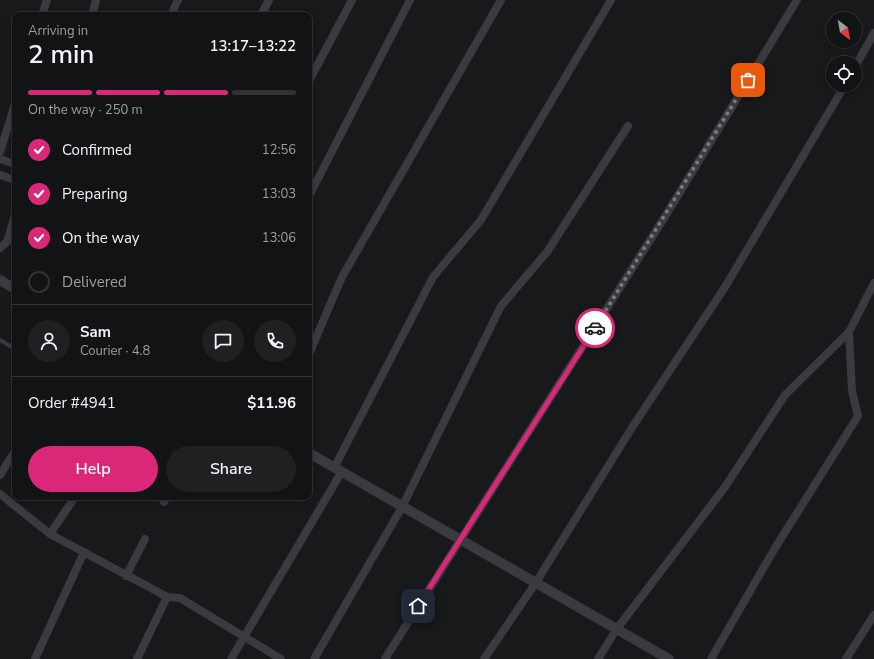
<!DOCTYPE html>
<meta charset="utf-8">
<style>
:root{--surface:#121314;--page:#1f2022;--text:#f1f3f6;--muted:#9c9ea0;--line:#313234;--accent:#db2777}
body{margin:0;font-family:"Nunito Sans",sans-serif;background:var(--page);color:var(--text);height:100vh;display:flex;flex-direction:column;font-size:15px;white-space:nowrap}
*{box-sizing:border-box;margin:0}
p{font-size:13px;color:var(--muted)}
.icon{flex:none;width:22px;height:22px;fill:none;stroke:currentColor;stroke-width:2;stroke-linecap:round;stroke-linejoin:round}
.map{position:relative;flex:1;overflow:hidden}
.panel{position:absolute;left:12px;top:12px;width:300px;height:488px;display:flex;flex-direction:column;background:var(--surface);border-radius:8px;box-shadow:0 2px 6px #0003,0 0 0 1px var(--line)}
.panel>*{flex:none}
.needle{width:26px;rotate:149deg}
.buttons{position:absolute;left:826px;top:12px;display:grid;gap:8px}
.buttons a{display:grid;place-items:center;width:36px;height:36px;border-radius:50%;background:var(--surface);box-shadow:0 2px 6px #0003,0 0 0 1px var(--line);font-size:20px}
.pin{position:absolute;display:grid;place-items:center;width:34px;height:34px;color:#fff;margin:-17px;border-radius:8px;box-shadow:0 2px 6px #0006}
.courier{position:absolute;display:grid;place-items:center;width:40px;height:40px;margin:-20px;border:3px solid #db2777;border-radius:50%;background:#fff;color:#222;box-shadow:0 1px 5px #0007}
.overview em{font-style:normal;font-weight:600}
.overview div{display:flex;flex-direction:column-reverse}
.overview{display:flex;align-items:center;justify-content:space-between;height:68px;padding:0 16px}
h1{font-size:26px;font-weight:600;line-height:30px}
.bar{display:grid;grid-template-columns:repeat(4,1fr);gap:6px 4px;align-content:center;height:48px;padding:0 16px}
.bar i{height:5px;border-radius:3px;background:var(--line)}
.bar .active{background:var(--accent)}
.bar p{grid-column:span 4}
.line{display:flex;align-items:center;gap:10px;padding:0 16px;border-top:1px solid var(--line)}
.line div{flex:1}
.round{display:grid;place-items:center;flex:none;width:42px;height:42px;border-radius:21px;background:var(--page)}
ol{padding:0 16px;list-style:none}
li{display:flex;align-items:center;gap:12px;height:44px}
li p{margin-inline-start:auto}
li .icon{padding:4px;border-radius:50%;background:var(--accent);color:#fff;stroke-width:4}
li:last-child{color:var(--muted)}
li i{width:22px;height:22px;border:2px solid var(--line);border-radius:50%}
.action{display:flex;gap:8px;margin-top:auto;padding:8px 16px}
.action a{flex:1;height:46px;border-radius:24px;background:var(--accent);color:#fff;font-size:16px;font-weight:600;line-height:46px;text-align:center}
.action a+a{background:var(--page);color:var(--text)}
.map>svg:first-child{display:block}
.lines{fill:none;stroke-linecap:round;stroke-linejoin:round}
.service{stroke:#3a3b3f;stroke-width:4}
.minor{stroke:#3a3b3f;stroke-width:8}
.tertiary{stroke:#3a3b3f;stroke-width:10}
.done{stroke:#787c81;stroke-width:4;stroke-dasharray:0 7.2}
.route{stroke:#db2777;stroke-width:5}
</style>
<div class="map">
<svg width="874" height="659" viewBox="0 0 874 659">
<rect width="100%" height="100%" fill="#18191a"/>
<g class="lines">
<polyline class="service" points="0,340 15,349"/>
<g class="minor">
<polyline points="42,15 47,0"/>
<polyline points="92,15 96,0"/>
<polyline points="171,15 178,0"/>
<polyline points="261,15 269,0"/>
<polyline points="855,67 874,33"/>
<polyline points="309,81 352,0"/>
<polyline points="0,152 15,104"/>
<polyline points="0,159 15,164"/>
<polyline points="0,175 15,180"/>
<polyline points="309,196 410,0"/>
<polyline points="0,248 7,242 15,215"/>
<polyline points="309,354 342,277 501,0"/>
<polyline points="334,468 433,277 481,220 611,0"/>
<polyline points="0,475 15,451"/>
<polyline points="0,494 50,534 160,593 167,597 180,598 281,659"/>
<polyline points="164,502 167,497"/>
<polyline points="50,534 75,497"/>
<polyline points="126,576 145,539"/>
<polyline points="35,659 84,552"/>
<polyline points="137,659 167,597"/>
<polyline points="231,659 341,473"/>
<polyline points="314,659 402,507 501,306 547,252 628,126"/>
<polyline points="385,659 666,215 797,0"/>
<polyline points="484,659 535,584 633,426 725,287 845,85"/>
<polyline points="598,659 616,630 725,487 785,395 849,332 874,283"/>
<polyline points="711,659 775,548 858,416 852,391 849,332"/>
<polyline points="846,659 874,615"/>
</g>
<g class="tertiary">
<polyline points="0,280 15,289"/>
<polyline points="309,453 669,659"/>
</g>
</g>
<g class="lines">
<polyline class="done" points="595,328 748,80"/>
<polyline class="route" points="418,606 595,328"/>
</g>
</svg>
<div class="buttons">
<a><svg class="needle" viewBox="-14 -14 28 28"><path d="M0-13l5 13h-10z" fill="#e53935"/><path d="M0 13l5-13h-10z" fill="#9c9ea0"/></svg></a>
<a><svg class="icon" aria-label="locate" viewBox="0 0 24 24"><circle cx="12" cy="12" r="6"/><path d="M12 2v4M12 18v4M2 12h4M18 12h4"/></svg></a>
</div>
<div class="pin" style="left:748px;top:80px;background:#ea580c"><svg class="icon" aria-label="bag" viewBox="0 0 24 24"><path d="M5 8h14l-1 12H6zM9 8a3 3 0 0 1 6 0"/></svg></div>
<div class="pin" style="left:418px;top:606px;background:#1f2937"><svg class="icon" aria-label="home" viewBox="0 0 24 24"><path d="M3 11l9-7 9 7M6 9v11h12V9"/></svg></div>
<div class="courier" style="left:595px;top:328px"><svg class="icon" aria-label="car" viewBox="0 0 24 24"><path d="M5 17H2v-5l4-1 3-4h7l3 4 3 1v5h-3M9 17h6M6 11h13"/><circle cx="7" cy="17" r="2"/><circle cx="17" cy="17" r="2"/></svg></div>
<section class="panel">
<div class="overview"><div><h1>2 min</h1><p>Arriving in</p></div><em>13:17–13:22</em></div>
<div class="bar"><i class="active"></i><i class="active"></i><i class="active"></i><i></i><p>On the way · 250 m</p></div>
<ol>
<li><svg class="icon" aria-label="check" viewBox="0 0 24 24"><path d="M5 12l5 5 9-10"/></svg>Confirmed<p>12:56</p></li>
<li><svg class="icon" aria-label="check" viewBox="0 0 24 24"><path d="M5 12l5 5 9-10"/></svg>Preparing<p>13:03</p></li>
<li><svg class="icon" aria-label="check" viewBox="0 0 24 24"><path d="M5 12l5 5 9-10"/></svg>On the way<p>13:06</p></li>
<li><i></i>Delivered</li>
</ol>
<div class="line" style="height:72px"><a class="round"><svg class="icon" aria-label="person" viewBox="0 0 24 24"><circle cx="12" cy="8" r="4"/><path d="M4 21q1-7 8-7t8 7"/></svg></a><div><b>Sam</b><p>Courier · 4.8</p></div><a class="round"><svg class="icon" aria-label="chat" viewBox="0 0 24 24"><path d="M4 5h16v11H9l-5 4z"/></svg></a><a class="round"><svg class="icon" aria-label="phone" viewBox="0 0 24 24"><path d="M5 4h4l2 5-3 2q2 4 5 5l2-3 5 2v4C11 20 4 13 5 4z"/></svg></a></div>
<div class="line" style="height:52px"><div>Order #4941</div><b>$11.96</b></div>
<div class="action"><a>Help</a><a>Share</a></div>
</section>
</div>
